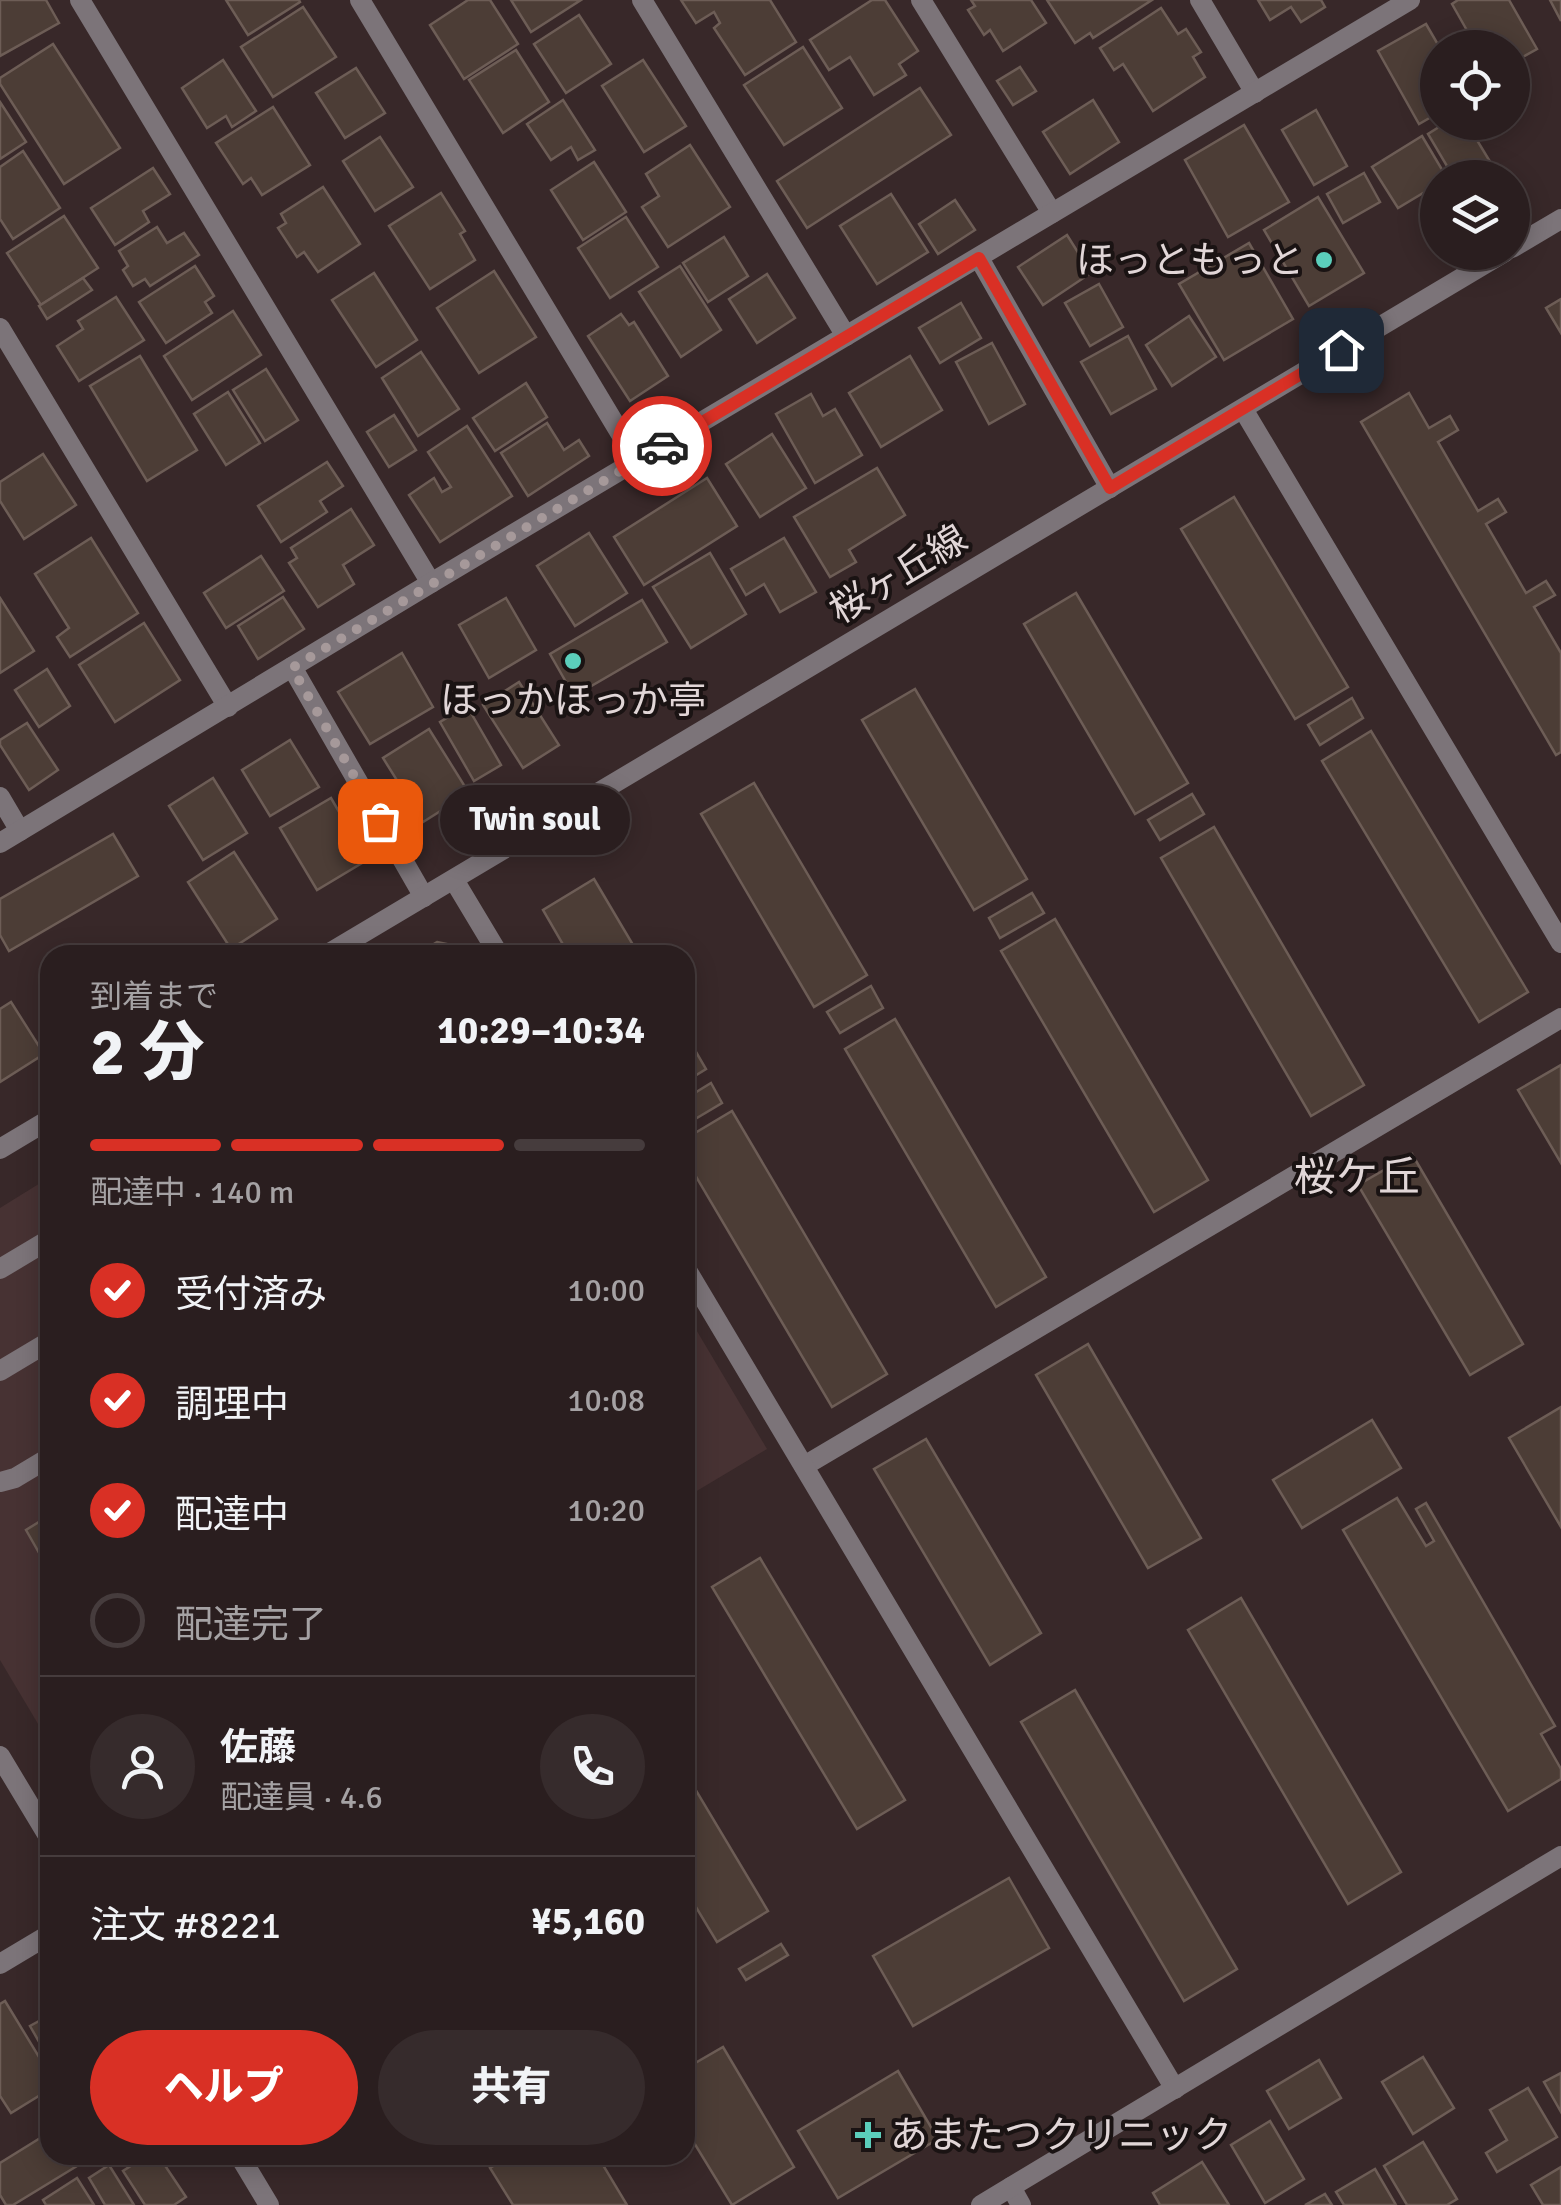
<!DOCTYPE html>
<html lang="ja">
<meta charset="utf-8">
<style>
:root{--surface:#2a1e1f;--page:#362b2c;--text:#f1f3f6;--muted:#a5a2a4;--line:#463c3d;--accent:#d93025}
body{margin:0;font-family:Signika,"Noto Sans JP",sans-serif;background:var(--page);color:var(--text);height:100vh;display:flex;flex-direction:column;font-size:38px;white-space:nowrap}
*{box-sizing:border-box;margin:0}
p{font-size:32px;color:var(--muted)}
.icon{flex:none;width:55px;height:55px;fill:none;stroke:currentColor;stroke-width:2;stroke-linecap:round;stroke-linejoin:round}
.map{position:relative;flex:1;overflow:hidden}
.sheet{position:absolute;left:40px;top:945px;width:655px;height:1220px;display:flex;flex-direction:column;background:var(--surface);border-radius:30px;box-shadow:0 5px 25px #0003,0 0 0 2px var(--line)}
.sheet>*{flex:none}
.tools{position:absolute;left:1420px;top:30px;display:grid;gap:20px}
.tools a{display:grid;place-items:center;width:110px;height:110px;border-radius:50%;background:var(--surface);box-shadow:0 5px 25px #0003,0 0 0 2px var(--line);font-size:50px}
.pin{position:absolute;display:grid;place-items:center;width:85px;height:85px;color:#fff;margin:-42px;border-radius:20px;box-shadow:0 5px 15px #0006}
.courier{position:absolute;display:grid;place-items:center;width:100px;height:100px;margin:-50px;border:8px solid #d93025;border-radius:50%;background:#fff;color:#222;box-shadow:0 2px 12px #0007}
.bubble{position:absolute;height:70px;border-radius:35px;background:var(--surface);box-shadow:0 5px 25px #0003,0 0 0 2px var(--line);font-size:32px;font-weight:800;line-height:70px;text-align:center}
.headline em{font-style:normal;font-weight:800}
.headline div{display:flex;flex-direction:column-reverse}
.headline{display:flex;align-items:center;justify-content:space-between;height:170px;padding:0 50px}
h1{font-size:65px;font-weight:800;line-height:75px}
.bar{display:grid;grid-template-columns:repeat(4,1fr);gap:15px 10px;align-content:center;height:120px;padding:0 50px}
.bar i{height:12px;border-radius:8px;background:var(--line)}
.bar .selected{background:var(--accent)}
.bar p{grid-column:span 4}
.line{display:flex;align-items:center;gap:25px;padding:0 50px;border-top:2px solid var(--line)}
.line div{flex:1}
.round{display:grid;place-items:center;flex:none;width:105px;height:105px;border-radius:52px;background:var(--page)}
ol{padding:0 50px;list-style:none}
li{display:flex;align-items:center;gap:30px;height:110px}
li p{margin-inline-start:auto}
li .icon{padding:10px;border-radius:50%;background:var(--accent);color:#fff;stroke-width:4}
li:last-child{color:var(--muted)}
li i{width:55px;height:55px;border:5px solid var(--line);border-radius:50%}
.primary-button{display:flex;gap:20px;margin-top:auto;padding:20px 50px}
.primary-button a{flex:1;height:115px;border-radius:60px;background:var(--accent);color:#fff;font-size:40px;font-weight:800;line-height:115px;text-align:center}
.primary-button a+a{background:var(--page);color:var(--text)}
.map>svg:first-child{display:block}
.built{fill:#473233}
.building{fill:#4c3d36;stroke:#6d5d56;stroke-width:2.5}
.lines{fill:none;stroke-linecap:round;stroke-linejoin:round}
.service{stroke:#7c7479;stroke-width:20}
.minor{stroke:#7c7479;stroke-width:20}
.tertiary{stroke:#7c7479;stroke-width:20}
.done{stroke:#a6999a;stroke-width:10;stroke-dasharray:0 18}
.route{stroke:#d93025;stroke-width:12}
.poi-dot{fill:#5bcebb;stroke:#1a1313;stroke-width:4}
.labels{text-anchor:middle;stroke-width:8;stroke-linejoin:round;paint-order:stroke}
.poi-label{font-size:38px;fill:#e1d6d7;stroke:#1a1313;text-anchor:end}
.street-label{font-size:38px;fill:#e1d6d7;stroke:#1a1313}
.quarter-label{font-size:42px;fill:#e1d6d7;stroke:#1a1313}
</style>
<div class="map">
<svg width="1561" height="2205" viewBox="0 0 1561 2205">
<rect width="100%" height="100%" fill="#382829"/>
<g class="built">
<polygon points="50,1177 50,1744 0,1660 0,1208"/>
<polygon points="685,1311 767,1449 685,1498"/>
</g>
<g class="building">
<polygon points="0,0 46,0 59,23 0,56"/>
<polygon points="226,0 299,0 300,2 248,35"/>
<polygon points="468,0 490,0 518,44 464,79 430,25"/>
<polygon points="511,0 581,0 531,32"/>
<polygon points="681,0 770,0 796,42 745,75 714,28 720,23 714,12 696,23"/>
<polygon points="872,0 885,0 918,51 899,64 906,75 874,95 850,57 829,70 810,40"/>
<polygon points="971,0 1031,0 1046,23 1003,51 990,30 984,35 968,10 975,6"/>
<polygon points="1047,0 1152,0 1093,38 1090,33 1075,43"/>
<polygon points="1258,0 1321,0 1325,7 1301,22 1291,7 1270,20"/>
<polygon points="1458,0 1509,0 1537,49 1512,63 1512,48 1477,48 1452,4"/>
<polygon points="1550,0 1561,0 1561,21"/>
<polygon points="303,7 336,57 273,97 241,47"/>
<polygon points="1161,8 1178,34 1186,29 1201,52 1193,57 1205,77 1153,111 1123,64 1114,70 1100,48"/>
<polygon points="579,15 611,64 566,93 534,44"/>
<polygon points="1426,24 1440,48 1438,48 1438,113 1419,124 1378,51"/>
<polygon points="53,44 120,148 64,184 0,84 0,78"/>
<polygon points="803,47 842,108 784,145 744,85"/>
<polygon points="516,50 549,102 503,133 469,80"/>
<polygon points="223,60 256,111 232,127 226,116 207,128 182,88"/>
<polygon points="643,60 686,126 644,152 602,86"/>
<polygon points="1020,67 1036,91 1013,105 997,81"/>
<polygon points="356,68 385,113 345,138 316,93"/>
<polygon points="920,88 951,135 807,228 777,181"/>
<polygon points="563,100 595,150 578,160 571,147 551,160 527,124"/>
<polygon points="1093,100 1119,142 1070,174 1043,132"/>
<polygon points="0,102 26,142 0,159"/>
<polygon points="273,107 310,165 262,195 251,178 243,184 216,143"/>
<polygon points="1316,110 1347,166 1314,185 1282,130"/>
<polygon points="1447,122 1466,122 1500,178 1454,178 1428,134"/>
<polygon points="1244,125 1289,202 1228,237 1185,160"/>
<polygon points="1422,136 1447,178 1438,178 1438,184 1398,208 1372,167"/>
<polygon points="380,137 413,187 375,211 343,161"/>
<polygon points="690,145 730,207 668,247 642,207 659,196 646,174"/>
<polygon points="23,151 60,208 13,239 0,219 0,167"/>
<polygon points="594,162 626,212 583,240 551,190"/>
<polygon points="153,168 170,194 143,211 149,222 115,245 91,208"/>
<polygon points="1364,173 1380,202 1343,223 1327,194"/>
<polygon points="323,187 360,244 318,272 304,252 297,257 278,228 286,223 281,214"/>
<polygon points="441,193 465,231 460,234 475,260 430,289 389,226"/>
<polygon points="891,194 928,252 877,284 840,226"/>
<polygon points="1318,197 1364,273 1309,306 1264,230"/>
<polygon points="955,200 975,230 938,254 919,224"/>
<polygon points="64,216 98,268 41,305 7,253"/>
<polygon points="626,217 658,267 610,298 578,248"/>
<polygon points="157,227 167,243 184,233 199,255 150,286 145,279 133,286 123,270 128,266 119,251"/>
<polygon points="1067,235 1091,273 1043,305 1018,267"/>
<polygon points="724,237 748,276 708,302 683,263"/>
<polygon points="1249,243 1293,319 1224,360 1179,284"/>
<polygon points="195,266 214,296 205,302 212,313 166,343 139,302"/>
<polygon points="680,266 721,330 681,357 639,292"/>
<polygon points="494,271 536,337 479,373 437,308"/>
<polygon points="374,273 417,340 376,367 332,300"/>
<polygon points="767,274 795,318 757,343 729,299"/>
<polygon points="83,278 92,290 47,319 39,306"/>
<polygon points="1099,284 1123,327 1090,346 1065,303"/>
<polygon points="116,297 144,340 79,381 57,346 83,329 78,321"/>
<polygon points="1561,299 1561,333 1546,308"/>
<polygon points="961,303 981,338 940,363 919,328"/>
<polygon points="233,311 261,355 192,400 164,356"/>
<polygon points="621,314 629,325 634,322 668,376 630,401 588,336"/>
<polygon points="1189,316 1216,357 1172,386 1146,345"/>
<polygon points="1128,336 1156,389 1111,414 1081,362"/>
<polygon points="992,343 1025,404 989,424 956,362"/>
<polygon points="421,352 459,409 418,436 382,378"/>
<polygon points="140,356 197,450 147,481 90,386"/>
<polygon points="910,356 942,410 881,447 849,393"/>
<polygon points="266,369 298,420 265,441 233,390"/>
<polygon points="526,383 547,417 495,451 473,418"/>
<polygon points="228,392 260,443 226,465 194,414"/>
<polygon points="1409,393 1429,428 1450,416 1458,430 1438,442 1478,511 1498,499 1506,512 1486,524 1526,593 1546,581 1555,595 1534,607 1561,653 1561,752 1556,755 1361,422"/>
<polygon points="811,394 823,416 835,409 862,455 815,483 776,414"/>
<polygon points="394,415 416,450 389,467 367,432"/>
<polygon points="547,423 564,450 579,440 589,456 528,496 501,453"/>
<polygon points="467,426 512,496 440,542 409,495 434,478 442,492 451,487 428,452"/>
<polygon points="772,434 806,488 760,517 726,464"/>
<polygon points="43,454 76,505 24,539 0,501 0,482"/>
<polygon points="327,462 343,486 320,501 327,512 281,542 258,506"/>
<polygon points="877,468 905,515 849,550 856,562 830,577 794,517"/>
<polygon points="707,478 737,526 644,585 614,537"/>
<polygon points="1234,497 1348,687 1295,719 1181,529"/>
<polygon points="351,509 374,545 343,565 354,584 318,607 289,563 297,558 291,548"/>
<polygon points="589,533 627,593 575,626 537,566"/>
<polygon points="91,538 138,613 70,657 57,637 69,628 35,574"/>
<polygon points="784,538 816,592 780,612 764,584 746,595 731,569"/>
<polygon points="710,553 746,614 691,648 653,587"/>
<polygon points="261,556 284,591 226,628 204,593"/>
<polygon points="1076,593 1188,783 1135,814 1024,624"/>
<polygon points="283,597 304,629 258,659 238,626"/>
<polygon points="0,598 34,651 0,673"/>
<polygon points="506,598 536,650 489,678 459,625"/>
<polygon points="642,600 667,642 574,696 550,654"/>
<polygon points="144,623 180,680 115,722 79,665"/>
<polygon points="402,653 433,707 370,744 338,692"/>
<polygon points="47,669 70,706 39,727 15,690"/>
<polygon points="519,682 559,745 523,768 483,705"/>
<polygon points="915,689 1027,879 974,910 862,720"/>
<polygon points="1352,698 1363,718 1320,745 1308,725"/>
<polygon points="467,706 501,765 474,781 440,722"/>
<polygon points="27,723 58,770 29,790 0,745 0,740"/>
<polygon points="429,729 469,793 423,822 383,758"/>
<polygon points="1371,731 1528,992 1479,1022 1322,761"/>
<polygon points="290,740 319,787 270,816 242,770"/>
<polygon points="213,778 247,833 203,860 169,806"/>
<polygon points="754,783 867,975 814,1007 701,814"/>
<polygon points="1192,794 1204,814 1160,840 1148,820"/>
<polygon points="331,798 367,860 317,890 280,828"/>
<polygon points="1214,827 1364,1085 1311,1116 1161,858"/>
<polygon points="113,834 138,876 9,951 0,935 0,899"/>
<polygon points="234,852 277,919 231,949 188,882"/>
<polygon points="594,879 639,955 569,955 543,910"/>
<polygon points="1032,893 1044,913 1000,938 989,918"/>
<polygon points="1055,919 1208,1180 1154,1212 1001,951"/>
<polygon points="437,942 471,949 474,955 416,955"/>
<polygon points="871,986 883,1008 840,1033 827,1012"/>
<polygon points="11,1002 44,1054 0,1082 0,1009"/>
<polygon points="895,1019 1046,1277 996,1307 845,1049"/>
<polygon points="685,1033 706,1069 685,1082"/>
<polygon points="1561,1065 1561,1163 1518,1090"/>
<polygon points="711,1083 722,1103 685,1125 685,1099"/>
<polygon points="732,1111 887,1374 832,1407 685,1158 685,1139"/>
<polygon points="1412,1154 1523,1344 1470,1375 1358,1185"/>
<polygon points="1088,1344 1201,1538 1148,1568 1036,1375"/>
<polygon points="1561,1407 1561,1527 1509,1438"/>
<polygon points="1372,1420 1401,1468 1302,1528 1273,1480"/>
<polygon points="926,1439 1041,1633 990,1665 874,1469"/>
<polygon points="1397,1498 1426,1546 1434,1541 1416,1509 1426,1503 1555,1726 1541,1734 1561,1769 1561,1779 1508,1811 1343,1530"/>
<polygon points="50,1515 50,1572 26,1530"/>
<polygon points="760,1558 905,1800 857,1829 712,1587"/>
<polygon points="50,1583 50,1606 40,1589"/>
<polygon points="1241,1598 1401,1872 1348,1904 1188,1630"/>
<polygon points="1075,1690 1237,1969 1184,2001 1021,1722"/>
<polygon points="685,1772 768,1911 717,1942 685,1889"/>
<polygon points="1009,1878 1049,1948 913,2026 873,1956"/>
<polygon points="781,1944 788,1955 746,1980 739,1969"/>
<polygon points="5,2001 50,2075 50,2089 11,2113 0,2096 0,2004"/>
<polygon points="50,2015 50,2061 30,2026"/>
<polygon points="723,2047 794,2167 732,2205 693,2141 685,2146 685,2069"/>
<polygon points="1423,2057 1454,2108 1413,2134 1382,2082"/>
<polygon points="1319,2060 1341,2098 1289,2129 1267,2091"/>
<polygon points="898,2071 938,2139 838,2198 798,2131"/>
<polygon points="1561,2073 1561,2112 1544,2082"/>
<polygon points="1528,2088 1557,2137 1497,2172 1486,2153 1507,2140 1490,2110"/>
<polygon points="1270,2121 1304,2179 1265,2203 1231,2145"/>
<polygon points="50,2132 50,2155 95,2155 13,2205 6,2205 0,2195 0,2163"/>
<polygon points="1423,2142 1457,2199 1447,2205 1407,2205 1384,2166"/>
<polygon points="148,2155 158,2155 186,2197 174,2205 145,2205 123,2171"/>
<polygon points="512,2155 597,2155 627,2205 513,2205 490,2168"/>
<polygon points="1202,2162 1229,2205 1160,2205 1153,2193"/>
<polygon points="109,2165 134,2205 105,2205 89,2178"/>
<polygon points="1561,2167 1561,2205 1543,2205 1531,2185"/>
<polygon points="1375,2169 1396,2205 1344,2205 1336,2192"/>
<polygon points="77,2178 94,2205 46,2205 43,2200"/>
<polygon points="1325,2194 1332,2205 1305,2205"/>
</g>
<g class="lines">
<g class="service">
<polyline points="1243,409 1561,943"/>
<polyline points="0,1269 50,1239"/>
<polyline points="0,1371 50,1341"/>
<polyline points="804,1466 1561,1018"/>
<polyline points="0,1482 15,1478 50,1457"/>
</g>
<g class="minor">
<polyline points="80,0 431,583"/>
<polyline points="360,0 637,461"/>
<polyline points="642,0 846,336"/>
<polyline points="921,0 1052,213"/>
<polyline points="1200,0 1255,93"/>
<polyline points="979,258 1110,488"/>
<polyline points="0,328 228,707"/>
<polyline points="292,667 424,897"/>
<polyline points="0,797 20,831"/>
<polyline points="0,843 431,583 1410,0"/>
<polyline points="454,880 499,955"/>
<polyline points="685,1267 1175,2089"/>
<polyline points="0,1964 50,1934"/>
<polyline points="1011,2187 1021,2205"/>
</g>
<g class="tertiary">
<polyline points="1512,248 1561,219"/>
<polyline points="326,955 1505,252"/>
<polyline points="0,1149 50,1119"/>
<polyline points="0,1756 50,1839"/>
<polyline points="239,2155 269,2205"/>
<polyline points="981,2205 1561,1856"/>
</g>
</g>
<g class="lines">
<polyline class="done" points="380,821 292,668 662,446"/>
<polyline class="route" points="662,446 979,258 1110,488 1341,350"/>
</g>
<g class="poi-dot">
<circle cx="1324" cy="260" r="10"/>
<circle cx="573" cy="661" r="10"/>
<path d="M863 2120h10v10h10v10h-10v10h-10v-10h-10v-10h10z"/>
</g>
<g class="labels">
<g class="poi-label">
<text x="1304" y="273">ほっともっと</text>
<text x="573" y="713" text-anchor="middle">ほっかほっか亭</text>
<text x="890" y="2148" text-anchor="start">あまたつクリニック</text>
</g>
<g class="street-label">
<text transform="translate(898 574) rotate(-31)" y="13">桜ヶ丘線</text>
</g>
<g class="quarter-label">
<text x="1357" y="1191">桜ケ丘</text>
</g>
</g>
</svg>
<div class="tools">
<a><svg class="icon" aria-label="locate" viewBox="0 0 24 24"><circle cx="12" cy="12" r="6"/><path d="M12 2v4M12 18v4M2 12h4M18 12h4"/></svg></a>
<a><svg class="icon" aria-label="layers" viewBox="0 0 24 24"><path d="M12 4l9 5-9 5-9-5zM3 14l9 5 9-5"/></svg></a>
</div>
<div class="pin" style="left:380px;top:821px;background:#ea580c"><svg class="icon" aria-label="bag" viewBox="0 0 24 24"><path d="M5 8h14l-1 12H6zM9 8a3 3 0 0 1 6 0"/></svg></div>
<div class="pin" style="left:1341px;top:350px;background:#1f2937"><svg class="icon" aria-label="home" viewBox="0 0 24 24"><path d="M3 11l9-7 9 7M6 9v11h12V9"/></svg></div>
<div class="courier" style="left:662px;top:446px"><svg class="icon" aria-label="car" viewBox="0 0 24 24"><path d="M5 17H2v-5l4-1 3-4h7l3 4 3 1v5h-3M9 17h6M6 11h13"/><circle cx="7" cy="17" r="2"/><circle cx="17" cy="17" r="2"/></svg></div>
<div class="bubble" style="left:440px;top:785px;width:190px">Twin soul</div>
<section class="sheet">
<div class="headline"><div><h1>2 分</h1><p>到着まで</p></div><em>10:29–10:34</em></div>
<div class="bar"><i class="selected"></i><i class="selected"></i><i class="selected"></i><i></i><p>配達中 · 140 m</p></div>
<ol>
<li><svg class="icon" aria-label="check" viewBox="0 0 24 24"><path d="M5 12l5 5 9-10"/></svg>受付済み<p>10:00</p></li>
<li><svg class="icon" aria-label="check" viewBox="0 0 24 24"><path d="M5 12l5 5 9-10"/></svg>調理中<p>10:08</p></li>
<li><svg class="icon" aria-label="check" viewBox="0 0 24 24"><path d="M5 12l5 5 9-10"/></svg>配達中<p>10:20</p></li>
<li><i></i>配達完了</li>
</ol>
<div class="line" style="height:180px"><a class="round"><svg class="icon" aria-label="person" viewBox="0 0 24 24"><circle cx="12" cy="8" r="4"/><path d="M4 21q1-7 8-7t8 7"/></svg></a><div><b>佐藤</b><p>配達員 · 4.6</p></div><a class="round"><svg class="icon" aria-label="phone" viewBox="0 0 24 24"><path d="M5 4h4l2 5-3 2q2 4 5 5l2-3 5 2v4C11 20 4 13 5 4z"/></svg></a></div>
<div class="line" style="height:130px"><div>注文 #8221</div><b>¥5,160</b></div>
<div class="primary-button"><a>ヘルプ</a><a>共有</a></div>
</section>
</div>
